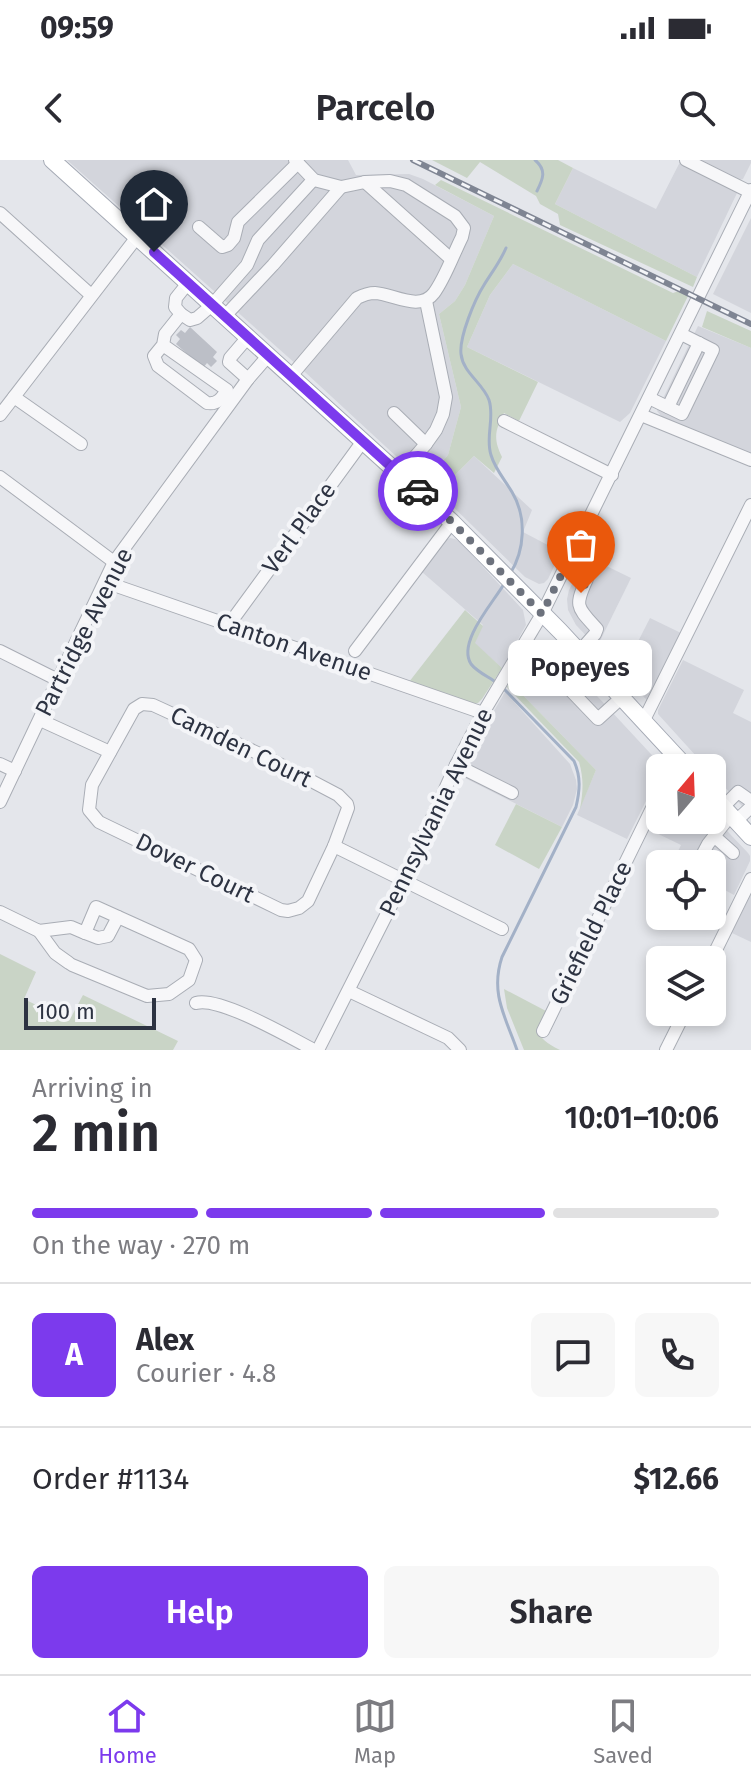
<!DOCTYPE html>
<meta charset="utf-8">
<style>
:root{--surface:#fff;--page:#f7f7f7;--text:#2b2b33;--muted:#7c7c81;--line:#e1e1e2;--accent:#7c3aed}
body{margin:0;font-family:"Fira Sans",sans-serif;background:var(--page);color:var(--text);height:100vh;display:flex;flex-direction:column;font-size:30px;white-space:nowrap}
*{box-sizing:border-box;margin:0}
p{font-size:26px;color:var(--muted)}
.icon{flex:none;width:44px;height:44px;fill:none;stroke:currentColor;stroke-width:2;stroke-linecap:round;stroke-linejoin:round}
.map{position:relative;height:890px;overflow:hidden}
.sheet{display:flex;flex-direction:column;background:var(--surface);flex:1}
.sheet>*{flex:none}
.needle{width:52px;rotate:19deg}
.buttons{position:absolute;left:646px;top:594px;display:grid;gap:16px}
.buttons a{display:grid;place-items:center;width:80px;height:80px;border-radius:12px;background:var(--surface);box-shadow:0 4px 12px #0003;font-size:40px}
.scale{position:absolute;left:24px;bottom:20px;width:132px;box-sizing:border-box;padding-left:8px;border:4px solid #2d3342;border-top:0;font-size:22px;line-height:28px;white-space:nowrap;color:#2d3342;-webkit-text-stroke:6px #f4f5f8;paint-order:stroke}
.pin{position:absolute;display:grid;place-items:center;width:68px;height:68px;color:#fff;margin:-82px -34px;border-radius:50% 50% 50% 0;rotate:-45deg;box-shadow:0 0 8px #0007}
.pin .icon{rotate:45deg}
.courier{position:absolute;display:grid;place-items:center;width:80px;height:80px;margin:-40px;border:6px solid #7c3aed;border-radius:50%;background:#fff;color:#222;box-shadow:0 2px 10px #0007}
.bubble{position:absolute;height:56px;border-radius:12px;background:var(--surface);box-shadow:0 4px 12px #0003;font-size:26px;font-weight:600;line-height:56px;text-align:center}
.overview em{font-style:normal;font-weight:600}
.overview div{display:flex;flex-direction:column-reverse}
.overview{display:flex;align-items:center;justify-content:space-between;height:136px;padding:0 32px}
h1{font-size:52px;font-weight:600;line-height:60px}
.bar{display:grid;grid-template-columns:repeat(4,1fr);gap:12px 8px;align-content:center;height:96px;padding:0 32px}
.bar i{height:10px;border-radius:6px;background:var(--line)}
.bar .current{background:var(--accent)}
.bar p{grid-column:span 4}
.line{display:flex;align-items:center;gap:20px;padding:0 32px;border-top:2px solid var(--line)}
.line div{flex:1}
.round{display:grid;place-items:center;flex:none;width:84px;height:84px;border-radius:12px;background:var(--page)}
.cta{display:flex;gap:16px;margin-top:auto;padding:16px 32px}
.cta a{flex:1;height:92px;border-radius:12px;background:var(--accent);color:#fff;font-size:32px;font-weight:600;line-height:92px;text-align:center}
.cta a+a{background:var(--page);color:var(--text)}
.status{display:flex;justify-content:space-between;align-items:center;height:56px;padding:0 40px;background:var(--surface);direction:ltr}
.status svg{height:22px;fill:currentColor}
header{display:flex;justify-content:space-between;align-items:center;height:104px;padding:0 32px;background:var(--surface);font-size:36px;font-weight:600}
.tabs{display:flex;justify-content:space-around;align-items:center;height:112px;border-top:2px solid var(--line);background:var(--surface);font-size:22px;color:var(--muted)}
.tabs a{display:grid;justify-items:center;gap:4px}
.tabs .current{color:var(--accent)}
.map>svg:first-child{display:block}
.built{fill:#d3d5dc}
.green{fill:#c9d4c6}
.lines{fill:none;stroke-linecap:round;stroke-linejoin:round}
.stream{stroke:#a3b1c7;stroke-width:3}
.building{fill:#bcbfc7}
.minor-casing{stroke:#a9adb5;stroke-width:14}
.major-casing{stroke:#a5aab5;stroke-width:18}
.minor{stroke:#f7f7f9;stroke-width:12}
.major{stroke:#fff;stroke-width:16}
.rail-casing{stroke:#7f8593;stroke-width:6}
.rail{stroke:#f4f5f8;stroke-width:3;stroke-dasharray:9;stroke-linecap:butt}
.done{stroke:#6d727d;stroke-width:8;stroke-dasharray:0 14.4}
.route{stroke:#7c3aed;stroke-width:10}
.labels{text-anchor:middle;stroke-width:8;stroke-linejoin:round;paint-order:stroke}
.street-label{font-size:24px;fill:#2d3342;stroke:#f4f5f8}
</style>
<div class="status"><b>09:59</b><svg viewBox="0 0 49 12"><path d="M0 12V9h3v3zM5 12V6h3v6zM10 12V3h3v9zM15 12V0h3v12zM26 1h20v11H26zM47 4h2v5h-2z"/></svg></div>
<header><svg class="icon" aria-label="back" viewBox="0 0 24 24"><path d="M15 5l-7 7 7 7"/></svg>Parcelo<svg class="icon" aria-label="search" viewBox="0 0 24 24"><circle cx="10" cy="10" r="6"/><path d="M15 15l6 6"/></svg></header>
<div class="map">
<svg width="751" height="890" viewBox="0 0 751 890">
<rect width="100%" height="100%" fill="#e4e6eb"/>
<g class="built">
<polygon points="67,0 348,0 356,15 409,14 423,19 494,56 465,125 455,141 439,154 461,247 448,295 424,322 306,213"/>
<polygon points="699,0 751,0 751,3 743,19 740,20"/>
<polygon points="680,2 735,30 737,33 697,117 555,44 573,8 656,49"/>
<polygon points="751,58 751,153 713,134"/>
<polygon points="513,104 666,181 630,253 620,262 467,187 490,135"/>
<polygon points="698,166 751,188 751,293 662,257 657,251"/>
<polygon points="474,296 532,350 523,372 561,392 548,419 544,423 539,424 525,417 438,332"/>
<polygon points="450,378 455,379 460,382 523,450 526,465 502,508 474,483 483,465 422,412 446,380"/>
<polygon points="586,396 631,418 597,487 576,465 568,450 567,439 569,430"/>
<polygon points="650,458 681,473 650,540 647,540 621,515"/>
<polygon points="541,480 546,481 662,606 660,613 627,679 577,655 596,610 510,522 537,481"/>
<polygon points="683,500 744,530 733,553 751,562 751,656 712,613 712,608 707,608 658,554 658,550"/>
<polygon points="505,532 570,604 576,620 577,629 573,645 562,667 461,616 491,556"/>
<polygon points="660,644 660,660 712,660 712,655 748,693 750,696 750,701 734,735 712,723 712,704 677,704 673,702 681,685 648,669"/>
<polygon points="751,734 751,782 732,773"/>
</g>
<g class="green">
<polygon points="432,0 558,0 573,8 555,44 697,117 693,127 560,65 558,54 540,44 536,36 480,2 467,18"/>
<path d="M441,20l232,113 6,-2 9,5 -22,45 -153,-77 -23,31 -23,52 71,35 -19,39 -15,-8c-9,17 -11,26 -2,44l-8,16 -20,-17 -36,36 -14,-10 24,-27 13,-48 -22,-93 16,-13 10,-16 29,-69 -59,-31z"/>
<polygon points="707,151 751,171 751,188 702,167"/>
<polygon points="465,450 483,466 475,483 502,508 482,539 478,543 472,544 409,522"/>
<path d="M510,522l86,88 -16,39c3,-17 4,-30 -1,-47l-72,-75z"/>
<polygon points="516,644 562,667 539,709 495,685"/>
<polygon points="0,794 36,812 24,839 69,861 83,835 178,881 173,890 0,890"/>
<path d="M504,829l42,22c-10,24 -9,27 14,39h-36l-17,-42z"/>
</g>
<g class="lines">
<g class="stream">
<path d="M535,0c12,10 8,19 2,31"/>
<path d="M506,88c-6,14 -14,24 -22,37 -9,14 -25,52 -23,69 2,19 22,29 28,46 6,18 -4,37 2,55 4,14 14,25 21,37 15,25 13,58 -2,82"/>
<path d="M497,523c-8,-6 -20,-11 -26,-19 -14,-22 22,-61 33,-80"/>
<path d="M503,528l71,73c7,16 6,29 2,46l-74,150c-12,36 3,59 15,93"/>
</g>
</g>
<polygon class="building" points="190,167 217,192 213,197 217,201 211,207 207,203 203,208 176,184 180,179 176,175 181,170 185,173"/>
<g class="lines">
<g class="minor-casing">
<g id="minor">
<polyline points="686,0 750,32"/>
<polyline points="365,22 451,99"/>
<polyline points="0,53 91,135"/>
<polyline points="199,67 222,87 228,85 234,78 238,62 298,3"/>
<polyline points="188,123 176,138 175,147 181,154 190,160 197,158 212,145 247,105 258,80 313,20"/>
<polyline points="225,156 273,105 341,27"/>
<polyline points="248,177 230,198 229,202 248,219"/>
<path d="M163,185l64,45c-5,8 -10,15 -20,13l-49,-37 -4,-10 9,-11 2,-11 16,-20"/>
<path d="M291,216l66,-78c6,-3 11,-5 18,-5 18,1 45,19 59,0 11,-15 19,-38 28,-56l2,-9 -9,-12 -49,-31 -16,-4 -25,1 -24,5 -27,-7 -19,-20"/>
<polyline points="14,237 81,284"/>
<polyline points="649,238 682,254 713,190 681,174"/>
<polyline points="668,247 699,183"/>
<polyline points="394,253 426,284 436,270 443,254 446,237 426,141"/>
<polyline points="0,255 137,77"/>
<polyline points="641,255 751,300"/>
<polyline points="504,261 612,315"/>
<polyline points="400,314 426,284"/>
<polyline points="0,317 114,402"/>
<path d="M565,407l21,9 1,3c-13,28 -10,28 10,50l-2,5 -16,18"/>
<polyline points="105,422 483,553"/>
<polyline points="236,455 363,281"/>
<polyline points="574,487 550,509 598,559 621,538"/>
<polyline points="0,491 58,520"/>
<polyline points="355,491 452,362"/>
<polygon points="142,544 153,545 264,596 338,635 347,644 348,648 334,686 308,741 299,748 288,751 281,750 99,662 89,650 92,625 134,549"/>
<polyline points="40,560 110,592"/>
<polyline points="643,562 751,345"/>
<polyline points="0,604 15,611"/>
<polyline points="456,605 512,633"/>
<polyline points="0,642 114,402 248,219 268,196"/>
<polyline points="723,647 738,632 751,641"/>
<polyline points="736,661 751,647"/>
<polyline points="714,676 733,693"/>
<polyline points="334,686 502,769"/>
<polyline points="699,701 708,684 731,655"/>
<polyline points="0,752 39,771 71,767 85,773 96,747 189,789 196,800 189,820 169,834 147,836 72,805"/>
<polyline points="39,771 55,793 69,803"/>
<polyline points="85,773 98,778 108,776 118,757"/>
<polyline points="711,800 751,719"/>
<polyline points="349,831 448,878 460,890"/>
<path d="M196,843c23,-7 95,35 118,47"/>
<polyline points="543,871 660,632"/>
<polyline points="318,890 404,720 456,605 483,553 542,454 751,30"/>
<polyline points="666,890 685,852"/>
</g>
</g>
<g class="major-casing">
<g id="major">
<polyline points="52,0 452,362 560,471 687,608"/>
<polyline points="712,635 751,677"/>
</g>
</g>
<use href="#minor" class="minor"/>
<use href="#major" class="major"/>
<g class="rail-casing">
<polyline id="rail" points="413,0 751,164"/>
</g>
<use href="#rail" class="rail"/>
</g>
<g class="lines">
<polyline class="done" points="418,331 452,362 542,454 565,407 586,416 587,419 581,433"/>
<polyline class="route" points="154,92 418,331"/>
</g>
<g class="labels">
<g class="street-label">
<text transform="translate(299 368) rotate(-54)" y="8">Verl Place</text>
<text transform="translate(84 472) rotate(-63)" y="8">Partridge Avenue</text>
<text transform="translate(294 487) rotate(19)" y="8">Canton Avenue</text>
<text transform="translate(241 587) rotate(26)" y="8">Camden Court</text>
<text transform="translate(436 652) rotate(-64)" y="8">Pennsylvania Avenue</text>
<text transform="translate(195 708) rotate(26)" y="8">Dover Court</text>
<text transform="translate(591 773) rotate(-64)" y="8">Griefield Place</text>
</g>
</g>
</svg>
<div class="buttons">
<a><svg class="needle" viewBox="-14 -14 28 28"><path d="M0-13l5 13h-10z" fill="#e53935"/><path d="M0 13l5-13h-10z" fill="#7c7c81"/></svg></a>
<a><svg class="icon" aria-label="locate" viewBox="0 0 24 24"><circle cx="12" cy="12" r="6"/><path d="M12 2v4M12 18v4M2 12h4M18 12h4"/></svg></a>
<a><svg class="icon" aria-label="layers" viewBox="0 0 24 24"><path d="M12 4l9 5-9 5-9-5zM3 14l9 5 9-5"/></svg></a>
</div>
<div class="scale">100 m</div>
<div class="pin" style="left:581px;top:433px;background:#ea580c"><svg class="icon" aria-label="bag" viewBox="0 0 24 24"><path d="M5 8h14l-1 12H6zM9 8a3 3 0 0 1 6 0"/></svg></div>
<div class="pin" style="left:154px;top:92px;background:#1f2937"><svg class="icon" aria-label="home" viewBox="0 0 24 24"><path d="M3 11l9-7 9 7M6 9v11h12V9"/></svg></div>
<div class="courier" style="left:418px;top:331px"><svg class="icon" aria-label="car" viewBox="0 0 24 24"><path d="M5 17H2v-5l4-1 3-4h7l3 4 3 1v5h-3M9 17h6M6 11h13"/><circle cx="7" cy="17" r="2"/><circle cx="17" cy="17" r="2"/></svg></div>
<div class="bubble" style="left:508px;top:480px;width:144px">Popeyes</div>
</div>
<section class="sheet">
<div class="overview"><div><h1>2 min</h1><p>Arriving in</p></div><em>10:01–10:06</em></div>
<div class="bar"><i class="current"></i><i class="current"></i><i class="current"></i><i></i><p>On the way · 270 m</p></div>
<div class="line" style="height:144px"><b class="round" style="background:var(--accent);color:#fff">A</b><div><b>Alex</b><p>Courier · 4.8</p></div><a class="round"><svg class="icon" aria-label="chat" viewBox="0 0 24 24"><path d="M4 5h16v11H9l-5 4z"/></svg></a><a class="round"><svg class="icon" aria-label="phone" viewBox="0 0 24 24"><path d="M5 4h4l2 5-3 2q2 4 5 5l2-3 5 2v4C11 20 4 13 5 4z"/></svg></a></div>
<div class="line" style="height:104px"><div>Order #1134</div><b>$12.66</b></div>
<div class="cta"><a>Help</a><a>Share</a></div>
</section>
<nav class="tabs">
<a class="current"><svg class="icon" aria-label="home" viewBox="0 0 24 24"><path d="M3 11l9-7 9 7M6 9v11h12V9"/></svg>Home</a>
<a><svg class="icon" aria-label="map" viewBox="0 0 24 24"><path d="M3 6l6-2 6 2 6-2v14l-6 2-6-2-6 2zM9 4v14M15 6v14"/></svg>Map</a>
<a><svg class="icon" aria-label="saved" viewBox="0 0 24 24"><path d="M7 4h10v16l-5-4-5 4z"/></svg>Saved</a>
</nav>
